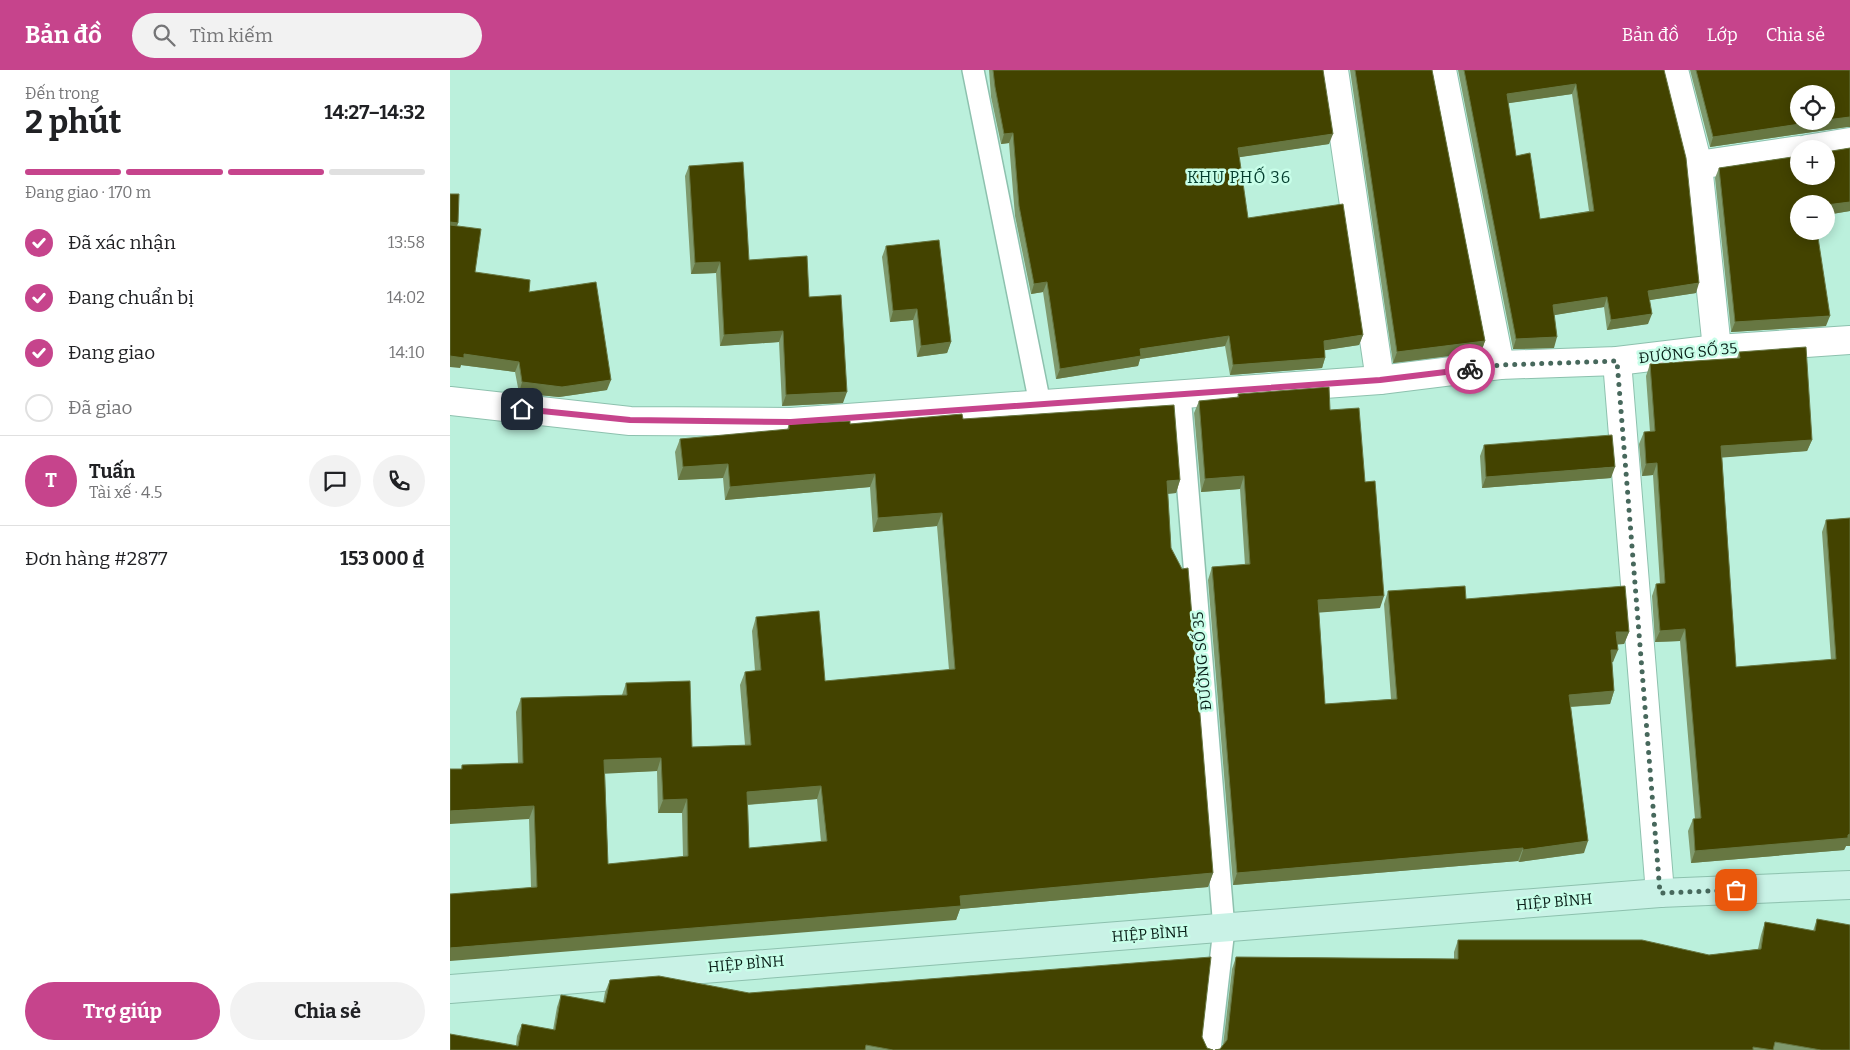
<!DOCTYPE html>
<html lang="vi">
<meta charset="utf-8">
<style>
:root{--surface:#fff;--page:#f2f2f2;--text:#202124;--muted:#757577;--line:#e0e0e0;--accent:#c6448c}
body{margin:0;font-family:Bitter,serif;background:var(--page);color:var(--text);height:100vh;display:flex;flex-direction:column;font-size:19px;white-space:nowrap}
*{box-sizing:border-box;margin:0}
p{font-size:16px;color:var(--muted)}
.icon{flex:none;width:28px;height:28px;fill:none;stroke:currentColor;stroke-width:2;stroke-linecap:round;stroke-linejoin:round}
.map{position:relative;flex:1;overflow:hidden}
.side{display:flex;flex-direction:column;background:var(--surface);width:450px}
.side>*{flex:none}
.tools{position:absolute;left:1340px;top:15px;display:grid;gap:10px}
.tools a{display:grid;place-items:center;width:45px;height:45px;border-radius:50%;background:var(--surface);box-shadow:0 2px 12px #0003;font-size:25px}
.pin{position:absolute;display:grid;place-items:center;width:42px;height:42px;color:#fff;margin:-21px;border-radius:10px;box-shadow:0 2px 8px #0006}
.courier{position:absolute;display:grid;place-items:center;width:50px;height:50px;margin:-25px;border:4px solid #c6448c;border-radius:50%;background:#fff;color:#222;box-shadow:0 1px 6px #0007}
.summary em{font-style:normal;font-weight:700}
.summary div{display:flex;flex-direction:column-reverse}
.summary{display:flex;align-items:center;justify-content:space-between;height:85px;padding:0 25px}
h1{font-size:32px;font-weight:700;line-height:38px}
.bar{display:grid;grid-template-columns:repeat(4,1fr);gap:8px 5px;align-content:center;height:60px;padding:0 25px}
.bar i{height:6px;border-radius:4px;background:var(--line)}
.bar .current{background:var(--accent)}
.bar p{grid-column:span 4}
.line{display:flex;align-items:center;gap:12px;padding:0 25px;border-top:1px solid var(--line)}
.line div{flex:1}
.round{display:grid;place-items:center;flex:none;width:52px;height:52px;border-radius:26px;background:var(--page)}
ol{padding:0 25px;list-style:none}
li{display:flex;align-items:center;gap:15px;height:55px}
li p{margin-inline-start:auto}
li .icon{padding:5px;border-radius:50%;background:var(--accent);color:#fff;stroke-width:4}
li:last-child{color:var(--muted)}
li i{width:28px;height:28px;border:2px solid var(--line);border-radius:50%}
.action{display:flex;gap:10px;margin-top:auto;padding:10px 25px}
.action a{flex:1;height:58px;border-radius:30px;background:var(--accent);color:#fff;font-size:20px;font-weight:700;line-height:58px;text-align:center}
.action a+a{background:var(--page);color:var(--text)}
header{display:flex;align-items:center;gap:30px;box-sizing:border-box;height:70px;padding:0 25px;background:var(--accent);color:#fff}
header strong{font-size:24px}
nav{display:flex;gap:28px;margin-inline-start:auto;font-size:18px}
.search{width:350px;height:45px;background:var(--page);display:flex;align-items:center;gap:12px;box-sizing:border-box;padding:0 18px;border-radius:28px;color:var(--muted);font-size:19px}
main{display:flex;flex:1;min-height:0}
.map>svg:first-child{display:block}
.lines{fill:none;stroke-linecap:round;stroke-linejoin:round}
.lane-casing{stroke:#8dc1ae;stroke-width:24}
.street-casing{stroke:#8dc1ae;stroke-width:30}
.secondary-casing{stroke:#8dc1ae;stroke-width:30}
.lane{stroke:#fff;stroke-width:21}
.street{stroke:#fff;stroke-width:28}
.secondary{stroke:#c9f2e6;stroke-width:28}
.wall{fill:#7f9a6e;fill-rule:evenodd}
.shaded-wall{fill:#677742}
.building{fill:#434300;stroke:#677742;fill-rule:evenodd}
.done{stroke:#47685c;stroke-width:5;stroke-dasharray:0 9}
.route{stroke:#c6448c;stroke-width:6}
.labels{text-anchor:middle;stroke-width:5;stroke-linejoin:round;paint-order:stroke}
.street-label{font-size:15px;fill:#081e17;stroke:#c8fee9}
.neighbourhood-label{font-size:16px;letter-spacing:1px;fill:#033d2e;stroke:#c8fee9}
</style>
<header>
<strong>Bản đồ</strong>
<div class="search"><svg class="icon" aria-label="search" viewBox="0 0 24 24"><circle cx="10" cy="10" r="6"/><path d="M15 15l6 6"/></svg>Tìm kiếm</div>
<nav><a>Bản đồ</a><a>Lớp</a><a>Chia sẻ</a></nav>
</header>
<main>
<section class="side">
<div class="summary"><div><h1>2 phút</h1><p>Đến trong</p></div><em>14:27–14:32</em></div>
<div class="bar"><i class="current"></i><i class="current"></i><i class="current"></i><i></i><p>Đang giao · 170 m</p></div>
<ol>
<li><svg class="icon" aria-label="check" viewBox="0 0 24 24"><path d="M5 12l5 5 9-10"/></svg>Đã xác nhận<p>13:58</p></li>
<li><svg class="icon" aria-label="check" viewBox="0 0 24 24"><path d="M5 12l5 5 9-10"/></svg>Đang chuẩn bị<p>14:02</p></li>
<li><svg class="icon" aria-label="check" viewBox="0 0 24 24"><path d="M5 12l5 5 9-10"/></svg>Đang giao<p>14:10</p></li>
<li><i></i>Đã giao</li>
</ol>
<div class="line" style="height:90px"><b class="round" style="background:var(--accent);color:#fff">T</b><div><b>Tuấn</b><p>Tài xế · 4.5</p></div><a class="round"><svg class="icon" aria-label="chat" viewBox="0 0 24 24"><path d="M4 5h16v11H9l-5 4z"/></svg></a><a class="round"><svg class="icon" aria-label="phone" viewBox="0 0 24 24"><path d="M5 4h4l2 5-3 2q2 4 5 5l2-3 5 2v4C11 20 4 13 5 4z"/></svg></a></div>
<div class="line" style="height:65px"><div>Đơn hàng #2877</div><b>153 000 ₫</b></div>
<div class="action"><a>Trợ giúp</a><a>Chia sẻ</a></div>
</section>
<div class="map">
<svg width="1400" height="980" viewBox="0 0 1400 980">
<rect width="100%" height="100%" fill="#bbf0dc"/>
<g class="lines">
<g class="lane-casing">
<g id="lane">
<polyline points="523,0 590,334"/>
<polyline points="730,324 774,859 760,980"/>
</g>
</g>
<g class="street-casing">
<g id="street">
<polyline points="884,0 930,310"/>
<polyline points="992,0 1050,295"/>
<polyline points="1224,0 1248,95 1267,279"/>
<polyline points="1357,79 1400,72"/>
<polyline points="1248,95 1349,80"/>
<polyline points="1167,291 1210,823"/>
<polyline points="0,331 180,351 341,352 930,310 1050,295 1167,291 1267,279 1400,270"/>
</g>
</g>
<g class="secondary-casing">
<polyline id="secondary" points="0,919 1210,823 1400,815"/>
</g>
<use href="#lane" class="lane"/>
<use href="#street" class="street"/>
<use href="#secondary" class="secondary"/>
</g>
<g class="wall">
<polygon points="539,0 873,0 879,74 789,87 798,148 913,265 909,275 875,280 875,288 872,298 780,305 775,276 690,289 688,296 606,309 593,222 581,224 565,146 559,73 551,74 541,27"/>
<polygon points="900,0 982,0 1035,271 1031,282 943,293"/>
<path d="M1008,0h206l32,223 -47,7 -1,24 -41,6 -3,-23 -50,8v33l-41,1zM1122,24l17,117 -49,8 -24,-63 -8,-53z"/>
<polygon points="1240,0 1400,0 1400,57 1397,57 1260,77"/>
<polygon points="1400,78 1400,141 1376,145 1376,134 1349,134 1376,256 1281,262 1265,108 1269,98"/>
<polygon points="239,96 299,190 359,227 393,333 332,336 329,272 270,276 266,203 241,204 235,106"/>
<polygon points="0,124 8,153 7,156 25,202 79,222 157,320 109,327 69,323 65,302 11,295 10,298"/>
<polygon points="436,176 501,272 497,283 467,287 463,250 440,252 432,187"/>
<polygon points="1289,282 1362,370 1357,381 1272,387 1286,597 1381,590 1372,462 1376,450 1400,448 1396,776 1394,780 1241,793 1238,761 1243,749 1245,749 1230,571 1205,572 1202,526 1206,514 1210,514 1203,405 1192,406 1189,374 1194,362 1200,362 1196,306 1200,294 1287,288"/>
<polygon points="788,324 880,340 915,412 930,538 869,542 875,634 941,629 934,534 938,521 1016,529 1179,562 1174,574 1167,574 1163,592 1162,592 1164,621 1160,634 1121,637 1134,783 1069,792 1068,791 783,815 758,510 762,497 795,495 790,419 751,422 744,343 749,331 787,328"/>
<path d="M513,349l217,61 -4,13 -8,1 3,54 42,325 -5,14 -248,22 -4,11 -425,-33 -2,-68 -68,-50 1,-4 56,-2 -2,-51 5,-14 101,-3 4,-12 66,64 53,-2 -5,-60 5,-13 10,-1 -3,-40 4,-14 69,64 124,-11 -12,-144 -64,6 -3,-45 -145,13 -2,-22 -45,2 -3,-28 5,-13 107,-9 2,-6h61zM207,701l1,42h24l1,44 -75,7 -3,-91zM367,729l4,43 -72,6 -1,-43z"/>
<polygon points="1034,375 1161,408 1032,418 1030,386"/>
<polygon points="1367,849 1400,980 765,980 770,979 773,975 782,899 786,887 1004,889 1004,882 1008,870 1259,885 1308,879 1311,865 1315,852 1363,861"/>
<polygon points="160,910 299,923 752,967 757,978 763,980 0,980 66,975 67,966 72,954 103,960 107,937 111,925 153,933 155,922"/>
</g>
<g class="shaded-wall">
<polygon points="1126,14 1122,24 1053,34 1057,24"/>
<polygon points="1400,47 1400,57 1397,57 1260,77 1263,67 1370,51 1376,51 1376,50"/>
<polygon points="563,63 559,73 551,74 554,64"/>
<polygon points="883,64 879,74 784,88 788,78"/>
<polygon points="1400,132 1400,141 1376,145 1376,135"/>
<polygon points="0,152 8,153 4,162 0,162"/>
<polygon points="270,192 266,203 241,204 245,193"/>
<polygon points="597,212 593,222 581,224 584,214"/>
<polygon points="1249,213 1246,223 1194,231 1198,221"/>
<polygon points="1157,227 1154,237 1099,246 1103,235"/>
<polygon points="467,239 463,250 440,252 443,241"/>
<polygon points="1202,244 1198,254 1157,260 1161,250"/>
<polygon points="1380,246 1376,256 1281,262 1285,252"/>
<polygon points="333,261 329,272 270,276 274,265"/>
<polygon points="913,265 909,275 870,281 874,271"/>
<polygon points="779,266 775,276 690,289 688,296 606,309 610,299 690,279"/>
<polygon points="1107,267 1104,278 1063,279 1066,269"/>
<polygon points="1035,271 1031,282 943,293 947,282"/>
<polygon points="501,272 497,283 467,287 471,276"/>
<polygon points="14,284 69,292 65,302 11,295 10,298 0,297 0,286"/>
<polygon points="875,288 872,298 780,305 783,295"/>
<polygon points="161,310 157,320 109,327 69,323 72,312"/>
<polygon points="397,322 393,333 332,336 336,325"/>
<polygon points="1362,370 1357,381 1267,388 1271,376"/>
<polygon points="1207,393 1203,405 1192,406 1196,394"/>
<polygon points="278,394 273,408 228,410 233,397"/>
<polygon points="1165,397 1161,408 1032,418 1036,407"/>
<polygon points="425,404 420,417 275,430 280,417"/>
<polygon points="794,406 790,419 751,422 755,409"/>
<polygon points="730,410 726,423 712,424 717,411"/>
<polygon points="492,443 487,456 423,462 428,448"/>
<polygon points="934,526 930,538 864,543 868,530"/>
<polygon points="1235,559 1230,571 1205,572 1210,561"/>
<polygon points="1166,562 1179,562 1174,574 1162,575"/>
<polygon points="1161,580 1168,580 1163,592 1157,593"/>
<polygon points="1164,621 1160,634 1115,637 1119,625"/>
<polygon points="211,688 207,701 150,704 154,690"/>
<polygon points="371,716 367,729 292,735 297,722"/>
<polygon points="237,729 232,743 208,743 213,730"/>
<polygon points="84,736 79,749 0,754 0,741"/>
<polygon points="1400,764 1400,776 1396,776 1394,780 1241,793 1245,781"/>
<polygon points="1138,771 1134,783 1069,792 1073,780"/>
<polygon points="1073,778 1068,791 783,815 787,803"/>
<polygon points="763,803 758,817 510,839 506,850 0,891 0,878 510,826"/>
</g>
<g class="building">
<polygon points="543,0 873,0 883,64 788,78 798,148 893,134 913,265 874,271 875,288 783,295 779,266 690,279 691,286 610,299 597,212 584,214 569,136 563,63 554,64 545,17"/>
<polygon points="905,0 982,0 1035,271 947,282"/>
<path d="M1014,0h200l22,88 13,125 -51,8 4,23 -41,6 -4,-23 -54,8 4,32 -41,2zM1126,14l18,127 -54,8 -10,-66 -14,3 -9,-62z"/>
<polygon points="1246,0 1400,0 1400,47 1376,50 1376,24 1349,24 1349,51 1370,51 1263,67"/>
<polygon points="1400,78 1400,132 1376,135 1376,134 1349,134 1349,161 1367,161 1380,246 1285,252 1269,98 1349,86 1349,106 1376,106 1376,82"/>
<polygon points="293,92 299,190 357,186 359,227 391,225 397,322 336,325 333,261 274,265 270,192 245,193 239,96"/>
<polygon points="0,124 9,124 8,153 0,152"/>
<polygon points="0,155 31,159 25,202 80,210 79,222 146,212 161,310 112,317 72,312 69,292 14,284 14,288 0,286"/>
<polygon points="489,170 501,272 471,276 467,239 443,241 436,176"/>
<polygon points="1356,277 1362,370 1271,376 1286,597 1386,589 1376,450 1400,448 1400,764 1398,765 1398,768 1245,781 1243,749 1251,748 1235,559 1210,561 1206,514 1215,513 1207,393 1196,394 1194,362 1205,361 1200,294 1290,288 1289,282"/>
<polygon points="879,317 880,340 909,338 915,412 925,411 934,526 868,530 875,634 947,629 938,521 1015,516 1016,529 1175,516 1179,562 1166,562 1168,580 1161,580 1164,621 1119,625 1138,771 1073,780 1073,778 787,803 762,497 800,494 794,406 755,409 749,331 789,327 788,324"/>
<path d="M724,335l6,75 -13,1 4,67 11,21 6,-1 25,305 -253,23 1,10 -511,42v-54l87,-7 -3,-81 -84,5v-42h12v-4l61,-2 -2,-65 106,-3 -1,-12 64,-2 2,66 59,-2 -6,-73 16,-2 -5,-53 63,-6 6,70 130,-12 -13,-156 -64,5 -3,-44 -145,13 -2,-23 -45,3 -3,-28 109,-10v-5l61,-3v3l112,-10 1,5zM211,688l2,42 24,-1 1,57 -80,8 -4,-104zM371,716l6,55 -78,7 -2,-56z"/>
<polygon points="1162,365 1165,397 1036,407 1034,375"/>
<polygon points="1367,849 1400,855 1400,980 1371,980 1325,972 1323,980 1303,977 1303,980 765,980 770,979 777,970 786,887 1008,889 1008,870 1192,870 1259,885 1311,879 1315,852 1365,861"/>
<polygon points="761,887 752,967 757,978 763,980 443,980 416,975 415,980 0,980 0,964 68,976 72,954 105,960 111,925 155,933 160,910 209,906 299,923"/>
</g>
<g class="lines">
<polyline class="done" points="1020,299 1050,295 1167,291 1210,823 1286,820"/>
<polyline class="route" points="72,339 180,350 341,352 930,310 1020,299"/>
</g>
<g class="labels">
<g class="street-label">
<text transform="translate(1238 283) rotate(-6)" y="5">ĐƯỜNG SỐ 35</text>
<text transform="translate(752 591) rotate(-95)" y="5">ĐƯỜNG SỐ 35</text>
<text transform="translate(1104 832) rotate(-5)" y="5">HIỆP BÌNH</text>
<text transform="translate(700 864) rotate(-4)" y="5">HIỆP BÌNH</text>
<text transform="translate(296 894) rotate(-5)" y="5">HIỆP BÌNH</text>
</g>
<g class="neighbourhood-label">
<text x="789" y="113">KHU PHỐ 36</text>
</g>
</g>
</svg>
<div class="tools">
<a><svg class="icon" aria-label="locate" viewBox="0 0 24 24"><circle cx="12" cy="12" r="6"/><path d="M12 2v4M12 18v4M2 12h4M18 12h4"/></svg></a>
<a>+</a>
<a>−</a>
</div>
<div class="pin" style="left:1286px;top:820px;background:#ea580c"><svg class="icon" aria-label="bag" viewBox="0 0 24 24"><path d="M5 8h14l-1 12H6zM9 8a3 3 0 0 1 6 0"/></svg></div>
<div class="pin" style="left:72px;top:339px;background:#1f2937"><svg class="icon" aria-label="home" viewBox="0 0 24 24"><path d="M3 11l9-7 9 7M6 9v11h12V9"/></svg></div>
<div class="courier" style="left:1020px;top:299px"><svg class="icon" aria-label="bike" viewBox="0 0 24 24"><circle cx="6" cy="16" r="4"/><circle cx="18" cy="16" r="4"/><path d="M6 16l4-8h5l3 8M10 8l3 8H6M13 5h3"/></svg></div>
</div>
</main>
